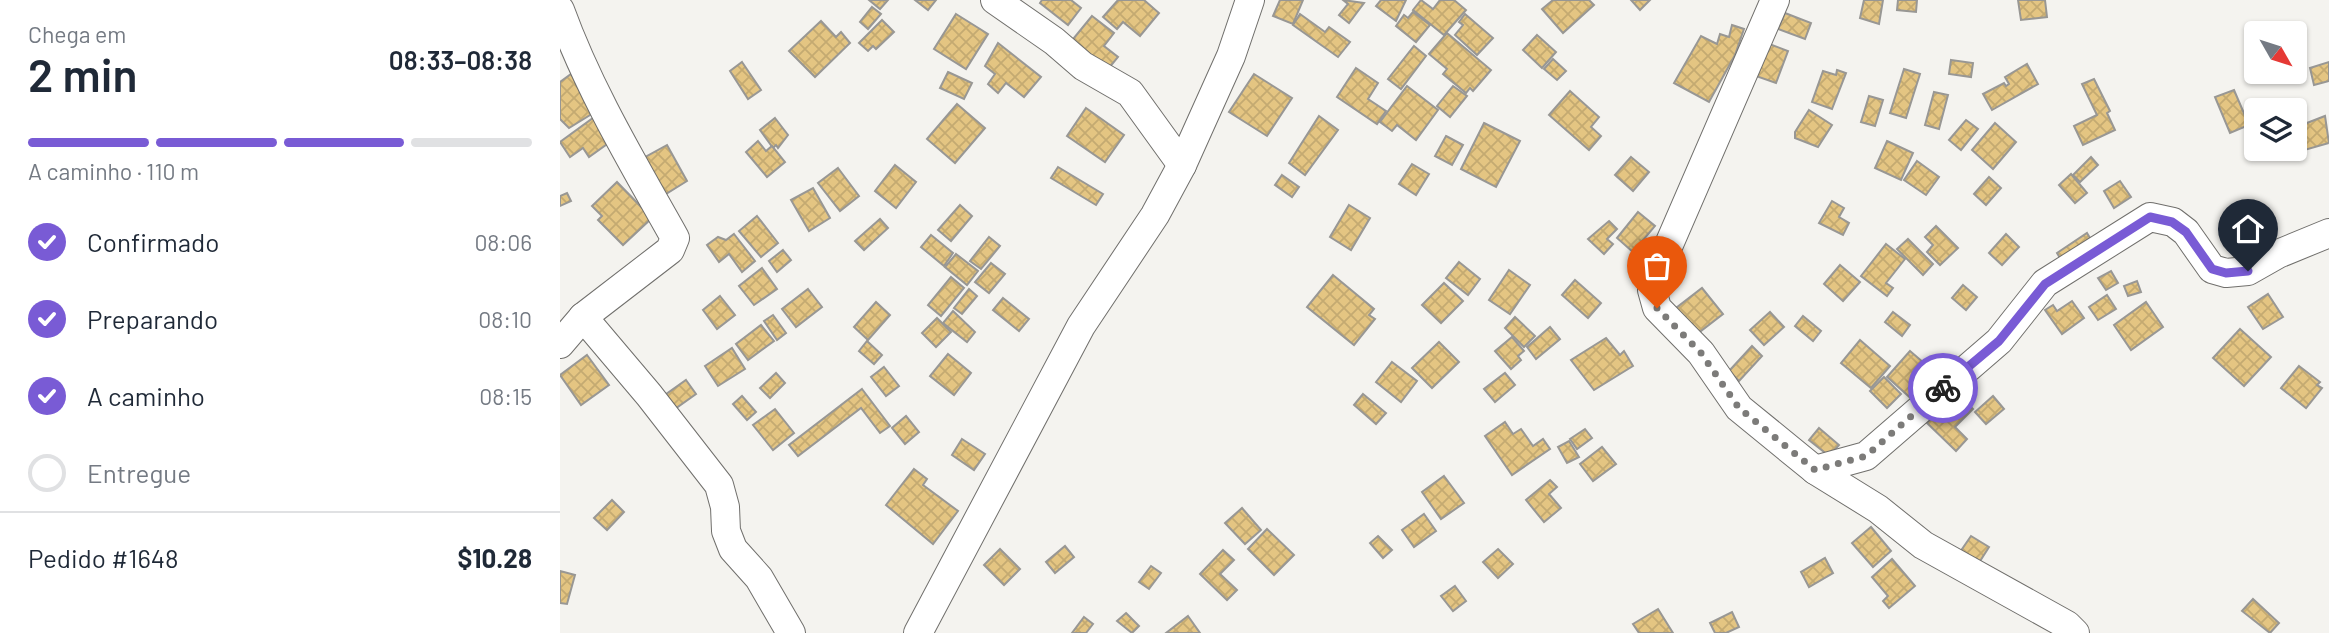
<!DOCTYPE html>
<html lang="pt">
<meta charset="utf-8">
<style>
:root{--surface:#fff;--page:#f2f2f3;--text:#1f2937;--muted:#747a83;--line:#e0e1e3;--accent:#795bd5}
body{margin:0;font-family:Barlow,sans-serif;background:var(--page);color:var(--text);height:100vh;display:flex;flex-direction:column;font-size:26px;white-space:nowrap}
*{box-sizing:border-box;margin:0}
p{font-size:23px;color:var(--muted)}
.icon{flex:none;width:38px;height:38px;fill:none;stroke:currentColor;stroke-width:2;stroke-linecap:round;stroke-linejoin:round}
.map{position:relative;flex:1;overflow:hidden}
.sheet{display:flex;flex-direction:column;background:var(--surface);width:560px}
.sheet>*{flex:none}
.needle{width:46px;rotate:129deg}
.controls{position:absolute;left:1684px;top:21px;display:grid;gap:14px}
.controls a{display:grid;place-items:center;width:63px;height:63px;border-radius:7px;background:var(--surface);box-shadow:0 2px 5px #0004;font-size:35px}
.pin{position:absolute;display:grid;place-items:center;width:60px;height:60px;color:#fff;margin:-72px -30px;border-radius:50% 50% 50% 0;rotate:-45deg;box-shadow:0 0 7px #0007}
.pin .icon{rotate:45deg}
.courier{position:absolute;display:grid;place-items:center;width:70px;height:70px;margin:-35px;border:5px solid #795bd5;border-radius:50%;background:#fff;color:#222;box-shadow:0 2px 9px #0007}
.overview em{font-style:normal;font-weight:600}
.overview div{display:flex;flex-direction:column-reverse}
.overview{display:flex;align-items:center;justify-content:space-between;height:119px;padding:0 28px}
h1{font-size:46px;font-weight:600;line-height:52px}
.bar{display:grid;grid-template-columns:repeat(4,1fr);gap:10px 7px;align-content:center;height:84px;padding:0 28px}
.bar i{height:9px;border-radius:5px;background:var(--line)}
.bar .active{background:var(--accent)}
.bar p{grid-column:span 4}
.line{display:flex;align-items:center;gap:18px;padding:0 28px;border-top:2px solid var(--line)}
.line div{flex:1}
ol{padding:0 28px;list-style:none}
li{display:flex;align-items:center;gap:21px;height:77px}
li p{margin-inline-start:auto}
li .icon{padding:7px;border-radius:50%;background:var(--accent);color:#fff;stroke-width:4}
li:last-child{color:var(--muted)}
li i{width:38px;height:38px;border:4px solid var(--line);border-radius:50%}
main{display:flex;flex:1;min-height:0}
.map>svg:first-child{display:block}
.building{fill:url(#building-cross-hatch);stroke:#989794;stroke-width:2}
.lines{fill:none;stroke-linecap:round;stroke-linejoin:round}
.street-casing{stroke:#706f6c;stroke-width:30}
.street{stroke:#fff;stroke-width:28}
.done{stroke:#7c7b79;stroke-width:7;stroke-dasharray:0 12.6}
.route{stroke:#795bd5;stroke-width:9}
</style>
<main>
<section class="sheet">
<div class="overview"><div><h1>2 min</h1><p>Chega em</p></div><em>08:33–08:38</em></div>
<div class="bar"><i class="active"></i><i class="active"></i><i class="active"></i><i></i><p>A caminho · 110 m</p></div>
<ol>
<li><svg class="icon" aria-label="check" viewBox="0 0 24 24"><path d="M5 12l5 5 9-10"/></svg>Confirmado<p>08:06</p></li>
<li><svg class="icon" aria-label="check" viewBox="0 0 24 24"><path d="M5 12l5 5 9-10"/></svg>Preparando<p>08:10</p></li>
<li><svg class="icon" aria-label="check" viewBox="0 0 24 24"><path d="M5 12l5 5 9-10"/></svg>A caminho<p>08:15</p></li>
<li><i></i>Entregue</li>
</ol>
<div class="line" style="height:91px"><div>Pedido #1648</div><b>$10.28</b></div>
</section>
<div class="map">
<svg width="1769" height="633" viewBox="0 0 1769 633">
<defs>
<pattern id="building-cross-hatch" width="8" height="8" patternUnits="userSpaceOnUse" patternTransform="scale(1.75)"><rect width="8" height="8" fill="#e4c582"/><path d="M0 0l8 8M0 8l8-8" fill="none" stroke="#c4aa71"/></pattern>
</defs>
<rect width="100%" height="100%" fill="#f4f3ef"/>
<g class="building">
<polygon points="309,0 328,0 320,9"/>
<polygon points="355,0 376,0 368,10"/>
<polygon points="482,0 511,0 521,8 508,25 480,3"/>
<polygon points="558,0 584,0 599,13 580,36 563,22 557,29 543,17"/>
<polygon points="720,0 743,0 733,24 713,16"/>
<polygon points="783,0 804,3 789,23 779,15 788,4"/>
<polygon points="821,0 846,0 836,21 816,6"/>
<polygon points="861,0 873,9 880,0 894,0 906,10 884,35 853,10"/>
<polygon points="993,0 1029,0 1034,5 1003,33 982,9"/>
<polygon points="1071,0 1090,0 1080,10"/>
<polygon points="1304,0 1323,0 1319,24 1300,18"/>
<polygon points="1338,0 1357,0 1356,12 1337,10"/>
<polygon points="1458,0 1485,0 1487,17 1461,20"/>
<polygon points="312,7 321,14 308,29 300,22"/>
<polygon points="853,12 870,25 856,42 836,26 844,15 848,18"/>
<polygon points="1225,13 1251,23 1245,39 1218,29"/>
<polygon points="396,14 428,34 406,69 374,49"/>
<polygon points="740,14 765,32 769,27 790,42 778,57 733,25"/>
<polygon points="905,14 933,38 917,55 895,35 903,25 899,22"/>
<polygon points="532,16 554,33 544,46 558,57 549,68 509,44"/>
<polygon points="322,20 334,32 316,49 313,46 308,51 299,43"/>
<polygon points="261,21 276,37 281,32 290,43 255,77 229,51"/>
<polygon points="1172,25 1184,29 1175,55 1149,102 1114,83 1141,36 1157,44 1160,34 1169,37"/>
<polygon points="887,33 931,70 913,91 910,88 906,93 883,74 887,69 869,54"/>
<polygon points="977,35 996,52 982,68 963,50"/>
<polygon points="1204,42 1228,51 1216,83 1193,75"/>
<polygon points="438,43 481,77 464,97 446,83 438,93 428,84 435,74 425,66"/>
<polygon points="854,46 866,56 841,89 828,79"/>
<polygon points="993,59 1006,71 997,80 984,69"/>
<polygon points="1391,60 1413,63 1411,77 1389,74"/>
<polygon points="182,62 201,90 188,99 170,71"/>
<polygon points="1769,62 1769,81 1754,85 1750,68"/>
<polygon points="1467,64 1478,84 1432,110 1423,94 1444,83 1446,86 1449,84 1445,77"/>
<polygon points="796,68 818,83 808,99 826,111 817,124 777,97"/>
<polygon points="1344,69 1360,74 1346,118 1330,113"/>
<polygon points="1277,70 1286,73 1272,109 1252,102 1263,71 1276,75"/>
<polygon points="388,72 412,83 404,99 380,88"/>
<polygon points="11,74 35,112 9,128 0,119 0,82"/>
<polygon points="694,74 732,98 707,136 669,112"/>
<polygon points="1534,79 1550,111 1547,113 1555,130 1523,145 1514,126 1537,115 1522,84"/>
<polygon points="847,86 878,110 856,140 837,125 832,131 820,122"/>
<polygon points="893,86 907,96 890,117 877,106"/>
<polygon points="1674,90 1689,125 1670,133 1655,97"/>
<polygon points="1010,91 1039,117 1031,127 1041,136 1029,150 989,115"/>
<polygon points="1374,92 1388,95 1379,129 1365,125"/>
<polygon points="1309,96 1323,100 1315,126 1301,122"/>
<polygon points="397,104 425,128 395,163 367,139"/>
<polygon points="526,108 564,135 545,162 507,136"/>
<polygon points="1249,110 1272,125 1258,147 1235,138 1235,132"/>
<polygon points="759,116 778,130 745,175 729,163"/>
<polygon points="1765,116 1769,143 1734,153 1734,128"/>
<polygon points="33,118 50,142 29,157 23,148 10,157 0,142"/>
<polygon points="215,118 228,135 218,148 216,145 213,148 200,130"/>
<polygon points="1406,120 1418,129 1401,150 1389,140"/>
<polygon points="924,123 960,141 936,187 901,169"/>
<polygon points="1435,123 1456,142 1433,169 1412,150"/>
<polygon points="886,136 903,145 892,165 875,156"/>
<polygon points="198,141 206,151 212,146 225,162 207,177 186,152"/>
<polygon points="1327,141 1353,153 1341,180 1315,168"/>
<polygon points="107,145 127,181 101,197 80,160"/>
<polygon points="1071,157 1089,172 1073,191 1055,175"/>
<polygon points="1531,157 1538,165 1520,182 1513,175"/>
<polygon points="1357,161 1379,177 1366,195 1344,180"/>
<polygon points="852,164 869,174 856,195 839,184"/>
<polygon points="335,165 356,182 336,208 315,191"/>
<polygon points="498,167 543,194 536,205 491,178"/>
<polygon points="278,168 299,196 280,211 258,183"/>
<polygon points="1511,174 1527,193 1515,203 1499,185"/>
<polygon points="722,175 739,187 732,197 715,185"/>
<polygon points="1429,177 1441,188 1426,205 1414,194"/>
<polygon points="1560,181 1571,197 1554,208 1544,191"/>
<polygon points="57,182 92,218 63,245 38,220 42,216 32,206"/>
<polygon points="253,188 270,218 249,231 231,200"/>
<polygon points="7,193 11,201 0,206 0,196"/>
<polygon points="1272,201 1284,208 1279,217 1289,223 1283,235 1259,223"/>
<polygon points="400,205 412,216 391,241 378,230"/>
<polygon points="789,205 810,218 791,250 770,237"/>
<polygon points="1078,212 1095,226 1073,252 1057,238"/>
<polygon points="197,216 218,243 201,257 179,231"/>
<polygon points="320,219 328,228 304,250 295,241"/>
<polygon points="1049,221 1057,229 1047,239 1053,244 1044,254 1028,239"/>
<polygon points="1376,226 1398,248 1380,265 1367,252 1373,245 1365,237"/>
<polygon points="1527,233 1533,243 1503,263 1497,253"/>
<polygon points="174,234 195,261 182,272 169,254 159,262 147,245 158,237 166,240"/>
<polygon points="1446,234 1459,247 1442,265 1429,253"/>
<polygon points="371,235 393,253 384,266 361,247"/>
<polygon points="429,237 440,246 421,269 410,261"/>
<polygon points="1348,239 1373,264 1363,275 1337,249"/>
<polygon points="1326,244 1345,259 1326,283 1333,288 1327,296 1301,276"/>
<polygon points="223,250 231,260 217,272 209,261"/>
<polygon points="396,254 418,271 407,285 385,267"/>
<polygon points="899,262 920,279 908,295 886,278"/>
<polygon points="431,263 445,274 429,293 415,282"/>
<polygon points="1280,265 1300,282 1283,301 1264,284"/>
<polygon points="202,268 217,289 194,305 179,286"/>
<polygon points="949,270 970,285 950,314 929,300"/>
<polygon points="1551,271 1558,283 1546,290 1538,278"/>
<polygon points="773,275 814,309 809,315 815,319 794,345 747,307"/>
<polygon points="391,277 404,288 381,316 368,305"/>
<polygon points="1015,280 1041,303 1028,318 1002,295"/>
<polygon points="1577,281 1581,292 1568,296 1564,286"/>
<polygon points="884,283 903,301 881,323 862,305"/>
<polygon points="1403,285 1417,297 1406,310 1392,298"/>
<polygon points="1142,288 1163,314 1137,334 1116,308"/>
<polygon points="248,289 262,307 236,327 222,309"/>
<polygon points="409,289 417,296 402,314 394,308"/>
<polygon points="1708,294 1723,317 1703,329 1688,307"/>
<polygon points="1547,295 1556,309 1538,320 1529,307"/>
<polygon points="160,296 175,315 157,329 143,310"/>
<polygon points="443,298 469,319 459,331 433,310"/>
<polygon points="1512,301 1524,318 1502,334 1485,310 1493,305 1497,311"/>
<polygon points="316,302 330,315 308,340 294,327"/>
<polygon points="1586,302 1603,327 1571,350 1554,325"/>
<polygon points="393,311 415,332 407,342 383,323"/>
<polygon points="1210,312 1224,327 1204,345 1190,330"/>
<polygon points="1333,312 1350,325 1342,336 1325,322"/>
<polygon points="213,315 226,333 217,340 204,321"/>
<polygon points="1243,316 1261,331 1253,341 1235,326"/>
<polygon points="955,317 975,336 964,347 945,328"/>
<polygon points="377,318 391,332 376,347 362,333"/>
<polygon points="201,325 214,341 188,360 176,344"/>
<polygon points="990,327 1000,339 976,359 967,347"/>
<polygon points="1680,329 1711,357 1684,386 1653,358"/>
<polygon points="952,337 964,351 958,356 961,360 951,369 935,351"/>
<polygon points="1046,338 1060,355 1064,351 1073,366 1034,390 1011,360"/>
<polygon points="1300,340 1330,366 1311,388 1281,363"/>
<polygon points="307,341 322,355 314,364 299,351"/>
<polygon points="879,342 899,362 872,388 852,368"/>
<polygon points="1192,346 1202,356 1179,381 1169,371"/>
<polygon points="172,348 185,369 158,386 145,366"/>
<polygon points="1350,351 1378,375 1355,402 1327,377"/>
<polygon points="388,354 411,373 394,395 370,376"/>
<polygon points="27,355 49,385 21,405 0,375"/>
<polygon points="832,362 857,381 841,402 816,382"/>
<polygon points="1739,366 1760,382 1757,385 1762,388 1746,408 1721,388"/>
<polygon points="324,367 339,386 326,396 311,377"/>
<polygon points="216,373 225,383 210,398 200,388"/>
<polygon points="945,373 955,385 935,402 924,389"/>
<polygon points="1324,377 1341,394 1327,408 1310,391"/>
<polygon points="126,380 136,394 112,411 102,397"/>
<polygon points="302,389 330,426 320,433 301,408 238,456 229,445"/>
<polygon points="1396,393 1413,409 1395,427 1407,439 1396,451 1367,423"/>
<polygon points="803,394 826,413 816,424 794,405"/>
<polygon points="182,396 196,412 187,420 173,404"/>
<polygon points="1433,396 1444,409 1426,424 1415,412"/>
<polygon points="215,409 234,433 213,450 193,425"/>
<polygon points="346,416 359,432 345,444 332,428"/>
<polygon points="945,422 953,434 961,429 973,446 983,439 990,449 952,475 925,436"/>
<polygon points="1259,428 1279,445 1269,456 1249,440"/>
<polygon points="1025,429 1032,438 1017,449 1010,439"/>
<polygon points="402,439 425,454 414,470 392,455"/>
<polygon points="1009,441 1019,457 1007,463 998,447"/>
<polygon points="1042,447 1056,464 1033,481 1020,464"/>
<polygon points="354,469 367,479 363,485 398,511 373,544 326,505"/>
<polygon points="884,476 904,503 881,519 862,492"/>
<polygon points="990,480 997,487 989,494 1001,508 984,522 966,500"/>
<polygon points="52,500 64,512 47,530 34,518"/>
<polygon points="682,508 701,530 685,544 665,523"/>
<polygon points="864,514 876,531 854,547 842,530"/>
<polygon points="1311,527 1331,551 1313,567 1292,543"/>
<polygon points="707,529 734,555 714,575 688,549"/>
<polygon points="818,536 832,550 823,558 810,543"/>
<polygon points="1411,536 1429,547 1417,566 1398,555"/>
<polygon points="505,546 514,557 495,573 486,562"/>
<polygon points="440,549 460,569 444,585 424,565"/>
<polygon points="938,549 953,564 938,578 923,562"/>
<polygon points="663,550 674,560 660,574 677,590 667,600 640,574"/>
<polygon points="1265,558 1273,573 1249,587 1241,572"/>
<polygon points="1332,559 1355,586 1329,608 1323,601 1328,596 1312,577"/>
<polygon points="591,566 601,573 589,589 579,582"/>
<polygon points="0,571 15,575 7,604 0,603"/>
<polygon points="895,586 906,601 893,611 881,596"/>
<polygon points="1693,599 1719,623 1710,633 1682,611"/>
<polygon points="1098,609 1113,633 1079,633 1073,624"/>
<polygon points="1172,612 1179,627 1166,633 1155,633 1150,623"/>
<polygon points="566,613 579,626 572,633 557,621"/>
<polygon points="628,616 640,633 606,633"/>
<polygon points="524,617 533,624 526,633 512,633"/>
</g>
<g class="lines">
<g class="street-casing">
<g id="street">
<polyline points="435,0 494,41 523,66 570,93 622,165"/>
<polyline points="1215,0 1094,279 1092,290 1097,308 1141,353 1179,408 1255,470 1318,509 1363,545 1507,625 1515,633"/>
<path d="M0,10c29,80 73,153 115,228l-5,12 -87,67 -23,27"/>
<polyline points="23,317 89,395 159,485 165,507 166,531 173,549 199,578 231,633"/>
<polyline points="1255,470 1306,456 1439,341 1485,283 1590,217 1613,222 1626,232 1652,269 1666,273 1688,271 1718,254 1769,233"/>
<polyline points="358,633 521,326 595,215 622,165 671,56 690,0"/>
</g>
</g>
<use href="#street" class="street"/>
</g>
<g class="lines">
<polyline class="done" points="1097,308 1141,353 1179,408 1255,470 1306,456 1383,388"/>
<polyline class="route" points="1383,388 1439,341 1485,284 1590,217 1612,222 1626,232 1652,269 1666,273 1688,271"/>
</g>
</svg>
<div class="controls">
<a><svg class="needle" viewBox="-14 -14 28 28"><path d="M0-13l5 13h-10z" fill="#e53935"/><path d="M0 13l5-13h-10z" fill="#747a83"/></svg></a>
<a><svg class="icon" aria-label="layers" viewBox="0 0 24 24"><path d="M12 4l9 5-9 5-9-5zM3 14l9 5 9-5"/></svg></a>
</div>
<div class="pin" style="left:1097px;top:308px;background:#ea580c"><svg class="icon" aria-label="bag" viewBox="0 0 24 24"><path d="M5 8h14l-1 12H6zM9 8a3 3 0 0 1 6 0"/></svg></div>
<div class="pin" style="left:1688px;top:271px;background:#1f2937"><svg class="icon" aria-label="home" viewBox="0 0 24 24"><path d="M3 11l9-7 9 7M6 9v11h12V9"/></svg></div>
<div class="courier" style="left:1383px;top:388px"><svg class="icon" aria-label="bike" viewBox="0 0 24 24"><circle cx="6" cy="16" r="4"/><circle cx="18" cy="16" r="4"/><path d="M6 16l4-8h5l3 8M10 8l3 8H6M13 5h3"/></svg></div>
</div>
</main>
